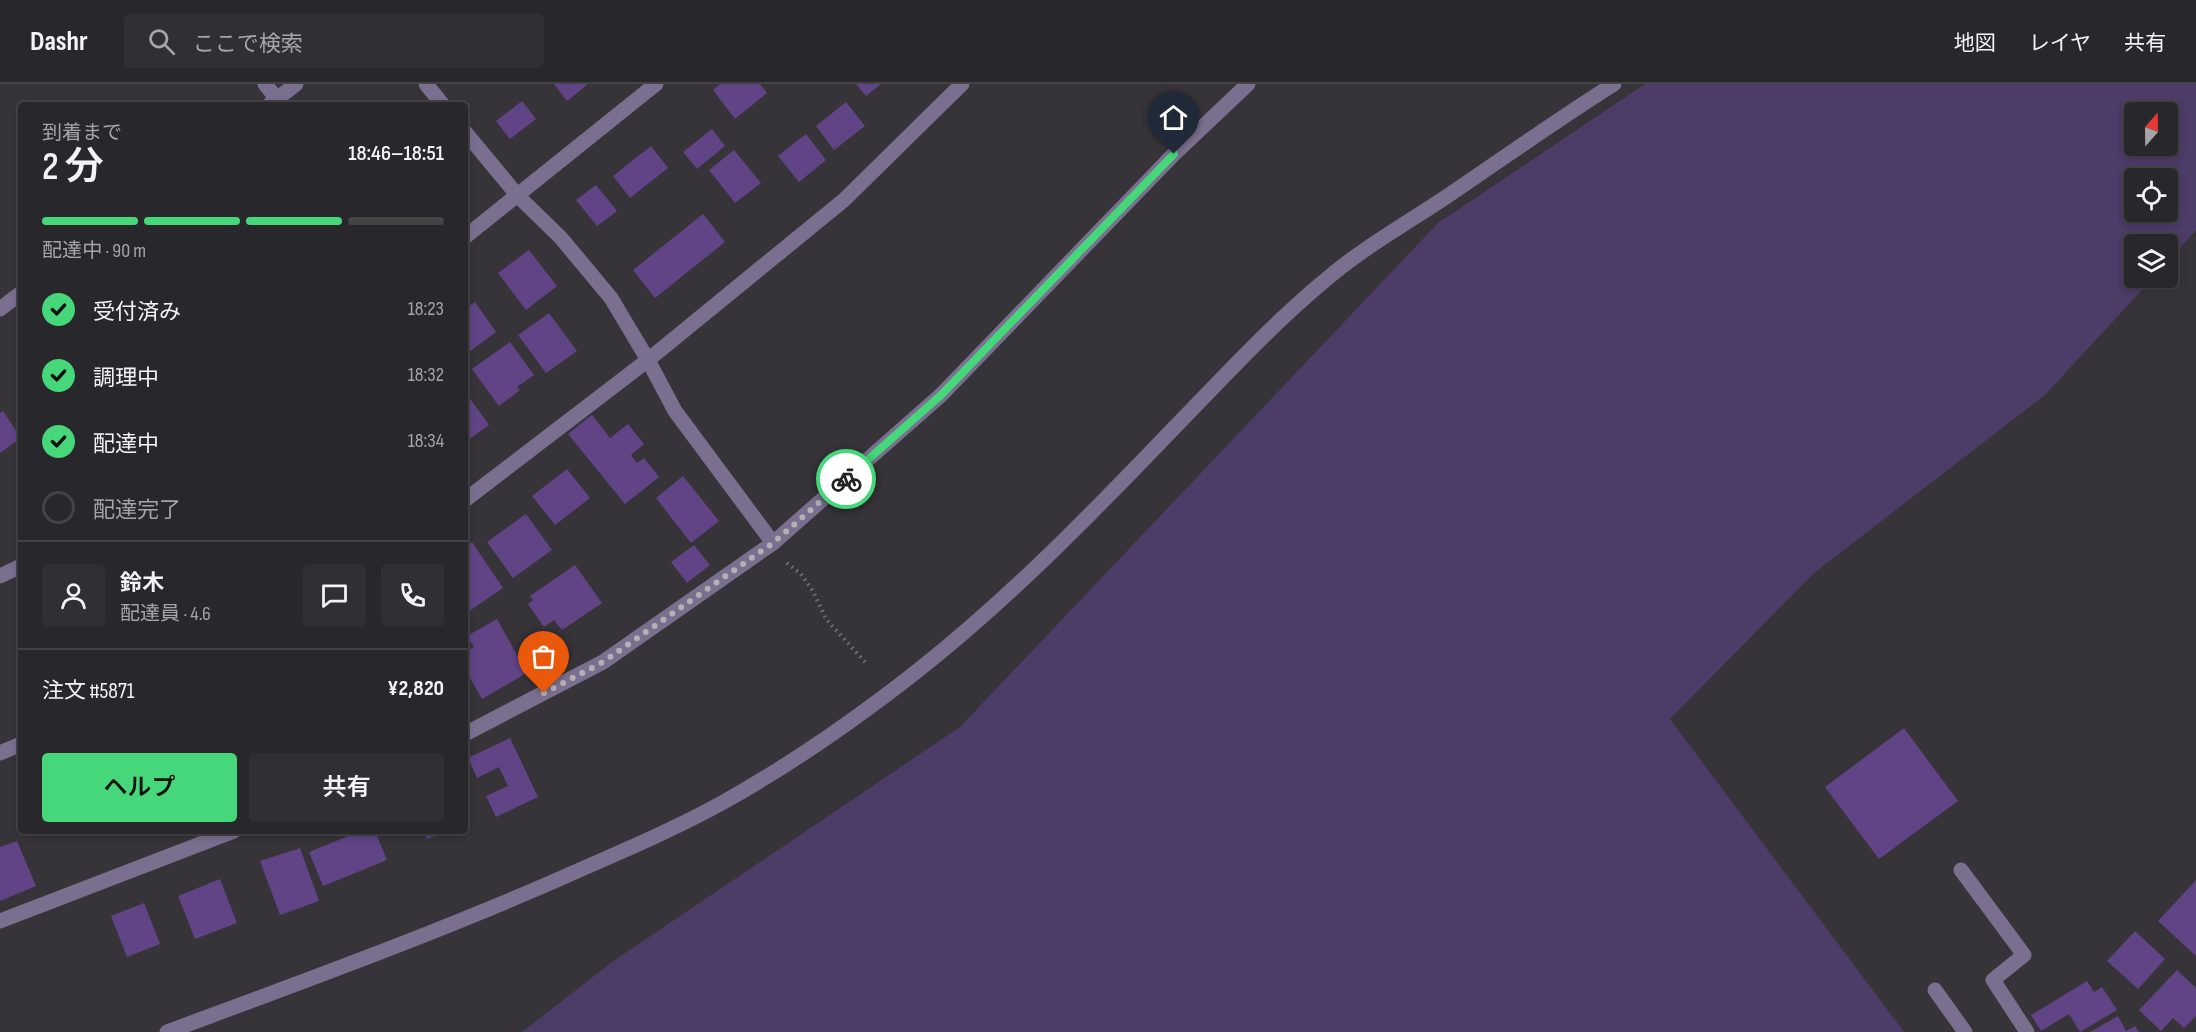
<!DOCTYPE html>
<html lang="ja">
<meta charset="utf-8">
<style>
:root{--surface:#28272b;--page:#302f33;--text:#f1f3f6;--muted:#a5a5a9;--line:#444447;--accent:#45d77a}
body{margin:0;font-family:"Sofia Sans Condensed","Noto Sans JP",sans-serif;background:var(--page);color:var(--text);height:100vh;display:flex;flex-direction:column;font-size:22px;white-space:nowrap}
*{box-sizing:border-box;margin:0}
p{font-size:20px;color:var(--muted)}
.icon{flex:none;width:33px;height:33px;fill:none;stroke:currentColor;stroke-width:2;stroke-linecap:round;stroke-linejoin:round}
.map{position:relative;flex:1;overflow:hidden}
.side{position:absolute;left:18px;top:18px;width:450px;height:732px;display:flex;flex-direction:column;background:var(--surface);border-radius:6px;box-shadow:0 3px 9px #0003,0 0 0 2px var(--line)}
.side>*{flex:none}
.needle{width:39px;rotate:20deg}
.buttons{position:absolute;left:2124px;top:18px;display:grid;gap:12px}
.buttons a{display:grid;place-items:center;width:54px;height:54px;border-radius:6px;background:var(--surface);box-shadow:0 3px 9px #0003,0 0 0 2px var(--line);font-size:30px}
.pin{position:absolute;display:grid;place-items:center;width:51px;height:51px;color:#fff;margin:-62px -26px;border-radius:50% 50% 50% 0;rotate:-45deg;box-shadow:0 0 6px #0007}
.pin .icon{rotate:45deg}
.courier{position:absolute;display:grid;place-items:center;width:60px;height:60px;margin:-30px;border:4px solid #45d77a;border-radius:50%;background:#fff;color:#222;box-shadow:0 2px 8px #0007}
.headline em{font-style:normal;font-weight:600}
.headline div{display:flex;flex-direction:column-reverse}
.headline{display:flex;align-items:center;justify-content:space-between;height:102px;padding:0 24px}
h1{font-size:39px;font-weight:600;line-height:45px}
.bar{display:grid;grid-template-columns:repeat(4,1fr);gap:9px 6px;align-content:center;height:72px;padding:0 24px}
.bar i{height:8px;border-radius:4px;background:var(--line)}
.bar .current{background:var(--accent)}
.bar p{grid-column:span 4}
.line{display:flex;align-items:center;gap:15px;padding:0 24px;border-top:2px solid var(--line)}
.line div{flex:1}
.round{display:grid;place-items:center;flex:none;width:63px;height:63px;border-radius:6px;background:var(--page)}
ol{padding:0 24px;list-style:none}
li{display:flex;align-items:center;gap:18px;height:66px}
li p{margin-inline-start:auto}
li .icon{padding:6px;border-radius:50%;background:var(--accent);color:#111;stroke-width:4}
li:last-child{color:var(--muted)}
li i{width:33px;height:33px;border:3px solid var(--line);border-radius:50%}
.cta{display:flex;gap:12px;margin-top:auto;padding:12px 24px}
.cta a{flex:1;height:69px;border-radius:6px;background:var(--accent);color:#111;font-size:24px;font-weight:600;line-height:69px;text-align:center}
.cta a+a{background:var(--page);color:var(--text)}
header{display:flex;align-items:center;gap:36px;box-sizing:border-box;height:84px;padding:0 30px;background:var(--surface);border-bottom:2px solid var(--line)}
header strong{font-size:28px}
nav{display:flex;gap:33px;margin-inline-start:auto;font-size:21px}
.search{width:420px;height:54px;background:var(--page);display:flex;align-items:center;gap:15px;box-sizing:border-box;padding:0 21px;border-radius:6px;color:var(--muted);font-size:22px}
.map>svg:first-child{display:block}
.green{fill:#4d3b68;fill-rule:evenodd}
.building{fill:#604486}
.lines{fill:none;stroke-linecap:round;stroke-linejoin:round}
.path{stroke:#77757a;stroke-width:4;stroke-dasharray:1.5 4.5;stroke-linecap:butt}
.minor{stroke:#7a6f8e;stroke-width:15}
.done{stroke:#b2b1b4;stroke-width:6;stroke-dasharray:0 10.8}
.route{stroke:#45d77a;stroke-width:8}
</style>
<header>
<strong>Dashr</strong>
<div class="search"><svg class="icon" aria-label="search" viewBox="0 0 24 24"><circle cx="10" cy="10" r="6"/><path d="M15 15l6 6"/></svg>ここで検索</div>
<nav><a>地図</a><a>レイヤ</a><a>共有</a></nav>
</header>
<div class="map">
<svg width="2196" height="948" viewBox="0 0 2196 948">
<rect width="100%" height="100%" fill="#363439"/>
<path class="green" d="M1645,0h551v146l-28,32v-18h-34v34h19l-108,117 -231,178 -144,146 234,313h-1382l90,-70 348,-235 478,-504zM2134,28h34v34h-34zM2134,94h34v34h-34z"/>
<g class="building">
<polygon points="554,0 588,0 567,17"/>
<polygon points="720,0 760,0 767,9 735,35 713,6"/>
<polygon points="856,0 881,0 866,12"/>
<polygon points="522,17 536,35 510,55 496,37"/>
<polygon points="846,18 865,42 834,66 816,42"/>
<polygon points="712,45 725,62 697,85 683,68"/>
<polygon points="806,50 826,76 799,98 778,72"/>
<polygon points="651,62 668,84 630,114 613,92"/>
<polygon points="734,66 761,99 735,119 709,86"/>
<polygon points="596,101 617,127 597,142 576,116"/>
<polygon points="703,130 725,158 655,214 633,186"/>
<polygon points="529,166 557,202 526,226 498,189"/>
<polygon points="475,218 496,248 465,271 465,225"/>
<polygon points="549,229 577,267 546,289 518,251"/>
<polygon points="510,258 534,291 517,303 520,306 499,322 472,285"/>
<polygon points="465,308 489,341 465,358"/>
<polygon points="3,327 21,354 0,369 0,329"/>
<polygon points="592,331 610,354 628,340 644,360 631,371 637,379 644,374 659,393 625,420 568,350"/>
<polygon points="567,385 590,414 555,441 532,412"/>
<polygon points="683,392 719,437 691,459 656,414"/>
<polygon points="526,430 552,466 513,494 487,458"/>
<polygon points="472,458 503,504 465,530 465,462"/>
<polygon points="694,461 710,481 687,499 671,478"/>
<polygon points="575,481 602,519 562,546 554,536 544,543 528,520 533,516 530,512"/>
<polygon points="497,535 527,589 482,615 465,585 465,568 474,563 467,552"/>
<polygon points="1904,644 1958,717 1879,775 1825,703"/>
<polygon points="510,654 538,713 496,733 486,712 508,702 499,683 477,694 468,674"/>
<polygon points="361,747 375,747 387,776 323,802 309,768"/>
<polygon points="424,747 448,747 427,755"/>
<polygon points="17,757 36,802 0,817 0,763"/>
<polygon points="300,764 319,817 280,831 260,777"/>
<polygon points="220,795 237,839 195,855 178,812"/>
<polygon points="2196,796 2196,872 2158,837"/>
<polygon points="144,819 160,860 127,873 111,832"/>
<polygon points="2135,847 2165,875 2138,905 2107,877"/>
<polygon points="2177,886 2196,904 2196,932 2184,944 2173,934 2161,947 2139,926"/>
<polygon points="2087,897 2094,908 2102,903 2117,926 2080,948 2069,930 2041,947 2031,931"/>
<polygon points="2118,932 2126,947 2135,942 2139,948 2090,948"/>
</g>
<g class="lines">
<polyline class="path" points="787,479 801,490 813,507 826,535 866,579"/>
<g class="minor">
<polyline points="265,0 277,15"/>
<polyline points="426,0 443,21"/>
<polyline points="269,21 296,0"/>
<polyline points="465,48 518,112 561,154 611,214 648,276 675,327 773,459 603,578 465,650"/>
<polyline points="465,153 656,0"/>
<polyline points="0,225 21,209"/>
<polyline points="465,416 648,276 844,116 962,0"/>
<polyline points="773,459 941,311 1174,70 1248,0"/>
<polyline points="0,492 21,482"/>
<polyline points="0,669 21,660"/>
<polyline points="1961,786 2024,871 1993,896 2027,948"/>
<polyline points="0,837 234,747"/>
<polyline points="1935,906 1965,948"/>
<path d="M167,948c140,-52 281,-103 417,-164 46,-20 92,-40 136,-64 56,-31 110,-67 162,-106 106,-78 199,-173 290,-268 49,-50 97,-103 151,-148 38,-33 81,-57 123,-85 56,-38 111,-77 168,-113"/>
</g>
</g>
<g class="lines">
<polyline class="done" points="544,609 603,578 773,459 846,395"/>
<polyline class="route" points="846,395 941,311 1174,70"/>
</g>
</svg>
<div class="buttons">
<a><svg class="needle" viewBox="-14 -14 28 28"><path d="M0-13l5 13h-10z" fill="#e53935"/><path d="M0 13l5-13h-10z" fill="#a5a5a9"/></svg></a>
<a><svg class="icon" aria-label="locate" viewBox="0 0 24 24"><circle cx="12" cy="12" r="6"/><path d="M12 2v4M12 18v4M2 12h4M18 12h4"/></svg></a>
<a><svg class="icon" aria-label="layers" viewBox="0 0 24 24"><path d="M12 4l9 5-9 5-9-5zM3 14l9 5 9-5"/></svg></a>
</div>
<div class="pin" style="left:544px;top:609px;background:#ea580c"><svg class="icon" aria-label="bag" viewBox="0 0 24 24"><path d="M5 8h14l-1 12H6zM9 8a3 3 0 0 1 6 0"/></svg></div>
<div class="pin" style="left:1174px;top:70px;background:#1f2937"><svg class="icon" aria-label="home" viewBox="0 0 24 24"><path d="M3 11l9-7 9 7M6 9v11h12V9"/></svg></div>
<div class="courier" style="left:846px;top:395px"><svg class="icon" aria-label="bike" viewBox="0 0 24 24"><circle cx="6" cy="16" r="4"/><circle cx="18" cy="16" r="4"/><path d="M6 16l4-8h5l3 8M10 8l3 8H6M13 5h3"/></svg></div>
<section class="side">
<div class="headline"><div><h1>2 分</h1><p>到着まで</p></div><em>18:46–18:51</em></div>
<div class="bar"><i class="current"></i><i class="current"></i><i class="current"></i><i></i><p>配達中 · 90 m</p></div>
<ol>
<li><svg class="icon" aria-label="check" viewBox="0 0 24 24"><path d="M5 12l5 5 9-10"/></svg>受付済み<p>18:23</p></li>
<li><svg class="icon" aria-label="check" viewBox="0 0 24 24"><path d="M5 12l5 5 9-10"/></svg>調理中<p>18:32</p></li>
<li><svg class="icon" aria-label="check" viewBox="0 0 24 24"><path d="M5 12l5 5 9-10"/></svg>配達中<p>18:34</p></li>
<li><i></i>配達完了</li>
</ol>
<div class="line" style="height:108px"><a class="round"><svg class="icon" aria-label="person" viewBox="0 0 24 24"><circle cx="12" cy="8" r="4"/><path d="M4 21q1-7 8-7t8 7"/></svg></a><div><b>鈴木</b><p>配達員 · 4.6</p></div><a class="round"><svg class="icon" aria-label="chat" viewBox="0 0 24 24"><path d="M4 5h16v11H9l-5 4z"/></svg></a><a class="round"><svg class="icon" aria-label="phone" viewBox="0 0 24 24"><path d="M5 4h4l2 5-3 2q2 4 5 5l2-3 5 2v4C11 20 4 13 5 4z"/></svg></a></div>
<div class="line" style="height:78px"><div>注文 #5871</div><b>¥2,820</b></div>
<div class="cta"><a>ヘルプ</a><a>共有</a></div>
</section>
</div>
